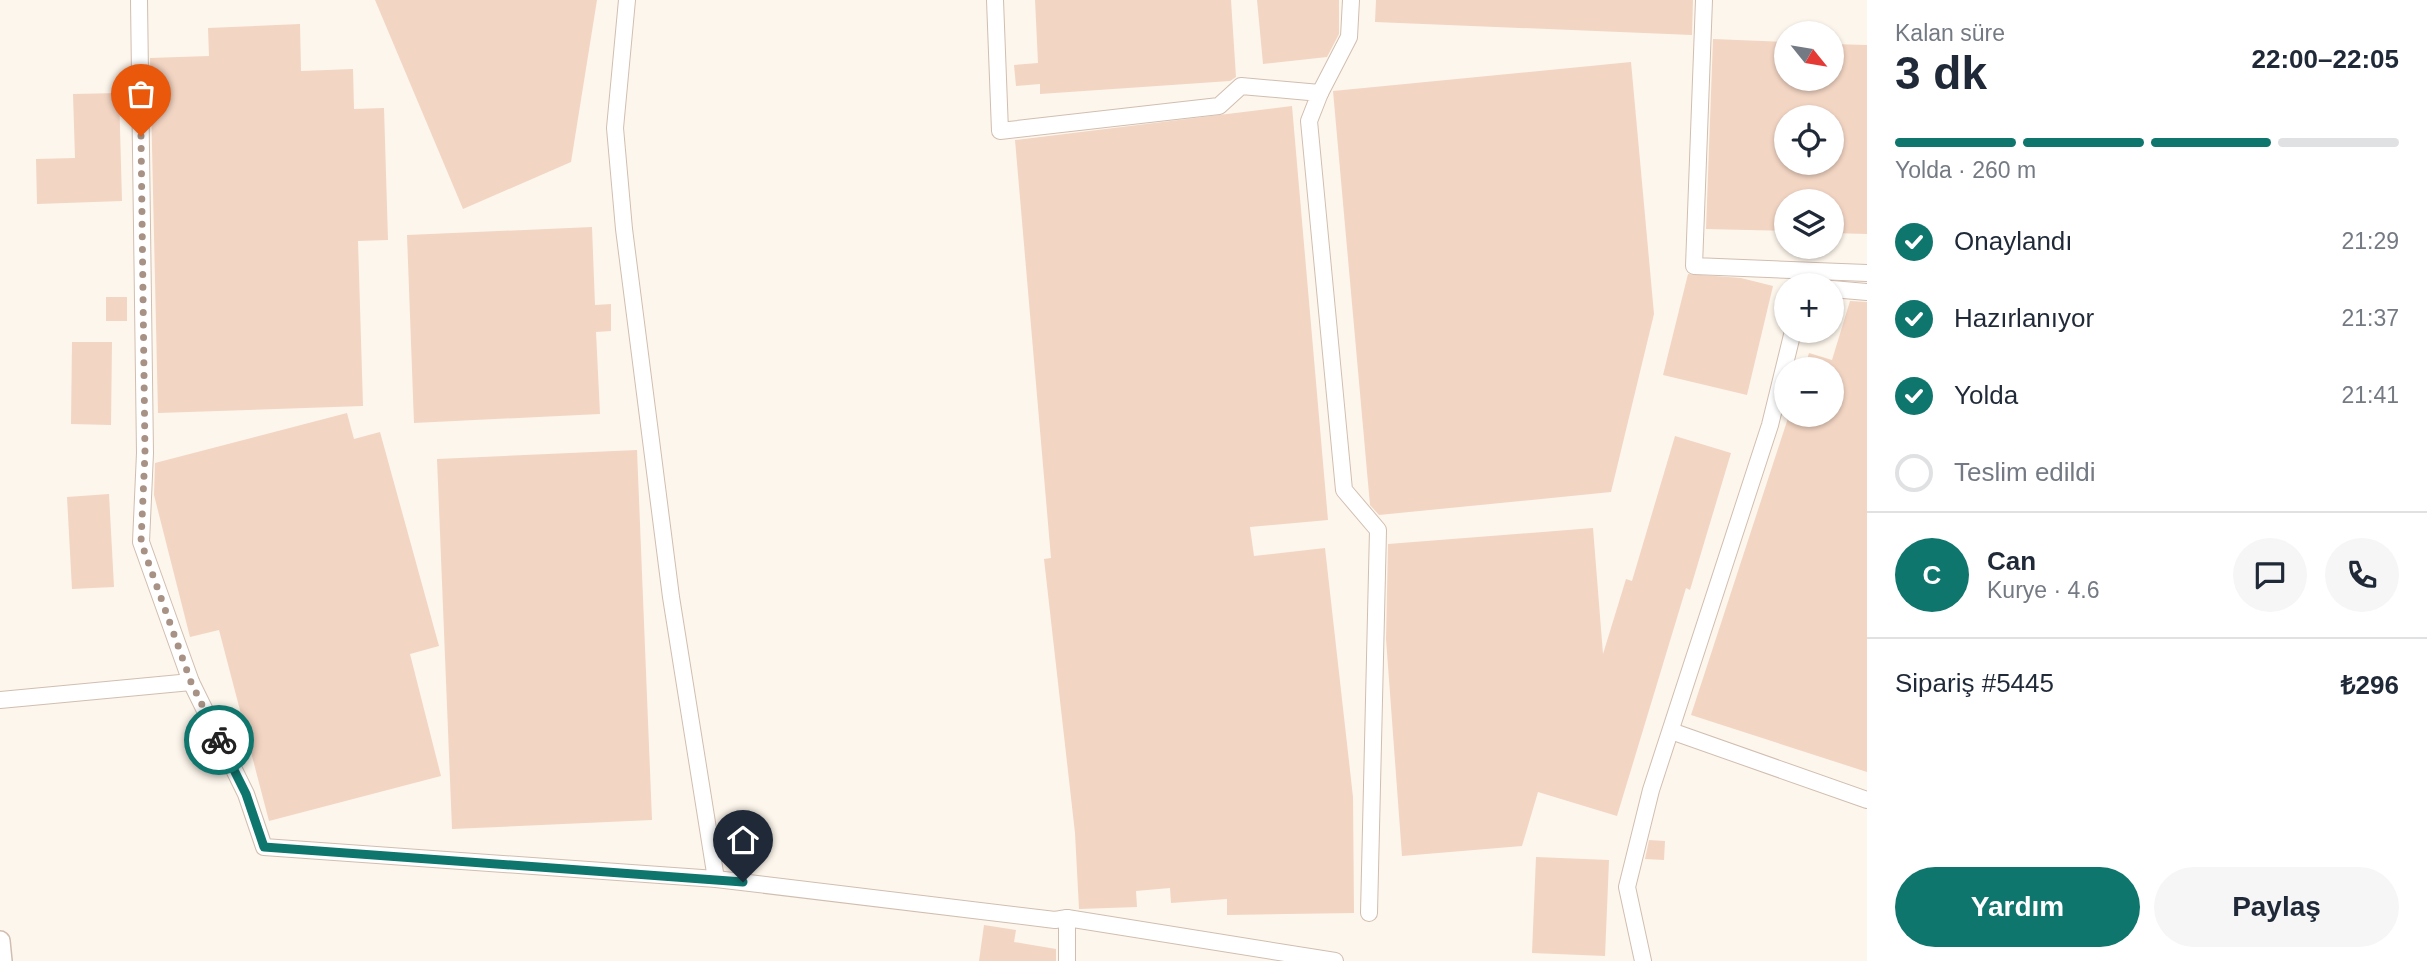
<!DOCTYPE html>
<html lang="tr">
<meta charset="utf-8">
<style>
:root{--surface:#fff;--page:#f6f6f7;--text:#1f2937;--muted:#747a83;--line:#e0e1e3;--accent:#0f766e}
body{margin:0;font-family:Arial,sans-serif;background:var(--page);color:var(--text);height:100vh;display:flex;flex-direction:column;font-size:26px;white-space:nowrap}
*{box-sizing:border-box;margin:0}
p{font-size:23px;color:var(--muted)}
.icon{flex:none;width:38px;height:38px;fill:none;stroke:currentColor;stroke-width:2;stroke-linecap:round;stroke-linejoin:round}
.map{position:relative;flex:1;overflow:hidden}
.sheet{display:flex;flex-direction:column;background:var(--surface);width:560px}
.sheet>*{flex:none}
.needle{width:46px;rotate:120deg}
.buttons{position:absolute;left:1774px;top:21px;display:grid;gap:14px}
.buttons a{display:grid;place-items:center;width:70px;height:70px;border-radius:50%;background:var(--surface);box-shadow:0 2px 5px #0004;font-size:35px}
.pin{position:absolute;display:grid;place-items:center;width:60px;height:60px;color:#fff;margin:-72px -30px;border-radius:50% 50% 50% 0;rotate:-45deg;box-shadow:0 0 7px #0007}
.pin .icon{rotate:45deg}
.courier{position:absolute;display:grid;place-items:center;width:70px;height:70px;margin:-35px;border:5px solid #0f766e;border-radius:50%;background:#fff;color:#222;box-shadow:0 2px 9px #0007}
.overview em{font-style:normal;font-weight:700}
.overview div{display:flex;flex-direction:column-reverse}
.overview{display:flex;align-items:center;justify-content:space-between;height:119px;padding:0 28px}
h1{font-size:46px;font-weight:700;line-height:52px}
.bar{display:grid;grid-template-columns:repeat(4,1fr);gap:10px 7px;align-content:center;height:84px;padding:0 28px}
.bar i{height:9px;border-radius:5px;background:var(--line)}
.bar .selected{background:var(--accent)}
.bar p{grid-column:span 4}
.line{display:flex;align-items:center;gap:18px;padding:0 28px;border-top:2px solid var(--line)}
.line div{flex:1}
.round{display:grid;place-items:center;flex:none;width:74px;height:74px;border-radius:37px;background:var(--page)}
ol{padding:0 28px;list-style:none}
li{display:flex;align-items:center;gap:21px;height:77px}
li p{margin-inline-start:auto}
li .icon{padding:7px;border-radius:50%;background:var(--accent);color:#fff;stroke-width:4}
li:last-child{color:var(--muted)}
li i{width:38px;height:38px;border:4px solid var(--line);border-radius:50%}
.button{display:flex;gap:14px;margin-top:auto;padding:14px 28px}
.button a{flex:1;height:80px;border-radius:42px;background:var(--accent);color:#fff;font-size:28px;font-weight:700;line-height:80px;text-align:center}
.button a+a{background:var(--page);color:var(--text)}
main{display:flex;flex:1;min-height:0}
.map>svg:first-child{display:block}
.building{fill:#f3d5c3;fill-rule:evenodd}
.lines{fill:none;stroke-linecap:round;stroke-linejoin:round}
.minor-casing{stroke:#d1beb0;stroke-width:18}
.tertiary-casing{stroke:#d1beb0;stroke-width:22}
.minor{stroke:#fff;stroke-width:16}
.tertiary{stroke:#fff;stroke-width:19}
.done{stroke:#a89285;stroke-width:7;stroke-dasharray:0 12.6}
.route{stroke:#0f766e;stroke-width:9}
</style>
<main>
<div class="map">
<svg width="1867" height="961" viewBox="0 0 1867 961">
<rect width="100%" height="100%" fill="#fdf6ec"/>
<g class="building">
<polygon points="375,0 597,0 571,162 463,209"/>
<polygon points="1035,0 1231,0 1236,77 1230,81 1040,94 1040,84 1016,86 1014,65 1038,63"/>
<polygon points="1257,0 1339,0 1339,34 1327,57 1263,64"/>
<polygon points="1376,0 1693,0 1692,35 1375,22"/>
<polygon points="300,24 301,71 353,69 354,109 384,108 388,240 358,241 363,406 158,413 150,58 209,56 208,28"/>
<path d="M1713,39l74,3v37h45v-35l35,1v189l-35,-1v-32h-45v30l-81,-2zM1787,117h45v46h-45z"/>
<polygon points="1631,62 1654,314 1611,492 1379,515 1370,505 1333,91"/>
<polygon points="119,93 122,201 37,204 36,159 75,158 73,94"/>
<polygon points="1292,106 1328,520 1250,527 1254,556 1325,548 1353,797 1354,913 1227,915 1227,899 1171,903 1170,888 1136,891 1137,907 1079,909 1075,833 1044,559 1051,558 1015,140"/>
<polygon points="592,227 595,305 611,304 611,331 596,332 600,414 414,423 407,235"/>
<polygon points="1688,274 1741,278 1773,286 1747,395 1663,375"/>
<rect x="106" y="297" width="21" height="24"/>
<polygon points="1850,301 1867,302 1867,772 1691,715 1789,415 1832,415 1832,369 1804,369 1809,353 1832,360"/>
<polygon points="72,342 112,342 111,425 71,424"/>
<polygon points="347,413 354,439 380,432 439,646 410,654 441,776 269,821 219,630 190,637 154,495 155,463"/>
<polygon points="1675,436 1731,453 1690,590 1686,588 1617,816 1538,792 1522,846 1402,856 1386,639 1388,544 1593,528 1603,654 1626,579 1632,581"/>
<polygon points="637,450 652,820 452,829 437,459"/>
<polygon points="109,494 114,587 72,589 67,497"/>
<polygon points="1649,840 1665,841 1664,860 1645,859"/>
<polygon points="1536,857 1609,860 1605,956 1532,953"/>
<polygon points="984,925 1016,930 1014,942 1056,949 1056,961 979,961"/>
</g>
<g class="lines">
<g class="minor-casing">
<g id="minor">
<polyline points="139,0 145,453 141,542 191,682 246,794 264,847 716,879 1055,920 1067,918 1335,961"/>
<polyline points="627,0 615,128 624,229 671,597 716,879"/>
<polyline points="995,0 1000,131 1219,106 1241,86 1320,93 1309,121 1344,490 1378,530 1369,913"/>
<polyline points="1704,0 1694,266 1867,273"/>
<polyline points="1320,93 1349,37 1351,0"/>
<polyline points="1832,289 1867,292"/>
<polyline points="0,700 191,682"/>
<polyline points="1671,731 1867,800"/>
<polyline points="1067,961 1067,918"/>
<polyline points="1643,961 1627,887 1651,790 1770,425 1793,331"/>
</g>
</g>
<g class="tertiary-casing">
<polyline id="tertiary" points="0,941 2,961"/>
</g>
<use href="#minor" class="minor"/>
<use href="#tertiary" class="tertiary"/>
</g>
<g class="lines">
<polyline class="done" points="141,136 145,453 141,542 191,682 219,740"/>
<polyline class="route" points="219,740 246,794 264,847 743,882"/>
</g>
</svg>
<div class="buttons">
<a><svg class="needle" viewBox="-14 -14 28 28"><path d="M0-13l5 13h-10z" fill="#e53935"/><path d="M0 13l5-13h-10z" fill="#747a83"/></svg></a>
<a><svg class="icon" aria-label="locate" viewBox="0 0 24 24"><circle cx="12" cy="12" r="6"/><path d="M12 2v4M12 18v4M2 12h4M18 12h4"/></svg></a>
<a><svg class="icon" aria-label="layers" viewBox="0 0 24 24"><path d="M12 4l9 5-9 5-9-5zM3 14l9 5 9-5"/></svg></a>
<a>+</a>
<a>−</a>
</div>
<div class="pin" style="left:141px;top:136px;background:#ea580c"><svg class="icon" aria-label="bag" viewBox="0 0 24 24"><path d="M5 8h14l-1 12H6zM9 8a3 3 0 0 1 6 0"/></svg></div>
<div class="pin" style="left:743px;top:882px;background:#1f2937"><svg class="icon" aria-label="home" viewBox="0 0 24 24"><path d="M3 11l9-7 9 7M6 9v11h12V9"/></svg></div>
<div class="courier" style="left:219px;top:740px"><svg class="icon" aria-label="bike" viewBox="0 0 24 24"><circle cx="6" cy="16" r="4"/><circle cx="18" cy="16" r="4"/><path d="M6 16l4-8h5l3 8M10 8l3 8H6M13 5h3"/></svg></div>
</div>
<section class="sheet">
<div class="overview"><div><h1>3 dk</h1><p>Kalan süre</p></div><em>22:00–22:05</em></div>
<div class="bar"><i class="selected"></i><i class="selected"></i><i class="selected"></i><i></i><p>Yolda · 260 m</p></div>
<ol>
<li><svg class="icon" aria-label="check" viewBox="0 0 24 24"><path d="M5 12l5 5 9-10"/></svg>Onaylandı<p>21:29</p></li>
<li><svg class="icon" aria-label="check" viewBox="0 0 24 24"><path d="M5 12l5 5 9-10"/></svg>Hazırlanıyor<p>21:37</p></li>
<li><svg class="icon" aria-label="check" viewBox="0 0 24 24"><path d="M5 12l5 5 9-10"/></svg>Yolda<p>21:41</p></li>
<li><i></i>Teslim edildi</li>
</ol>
<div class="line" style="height:126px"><b class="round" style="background:var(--accent);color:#fff">C</b><div><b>Can</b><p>Kurye · 4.6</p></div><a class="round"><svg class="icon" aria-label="chat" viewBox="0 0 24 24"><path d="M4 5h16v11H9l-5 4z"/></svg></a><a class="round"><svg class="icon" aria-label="phone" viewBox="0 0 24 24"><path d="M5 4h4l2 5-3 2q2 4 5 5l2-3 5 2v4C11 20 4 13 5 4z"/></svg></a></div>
<div class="line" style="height:91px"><div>Sipariş #5445</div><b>₺296</b></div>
<div class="button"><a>Yardım</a><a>Paylaş</a></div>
</section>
</main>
